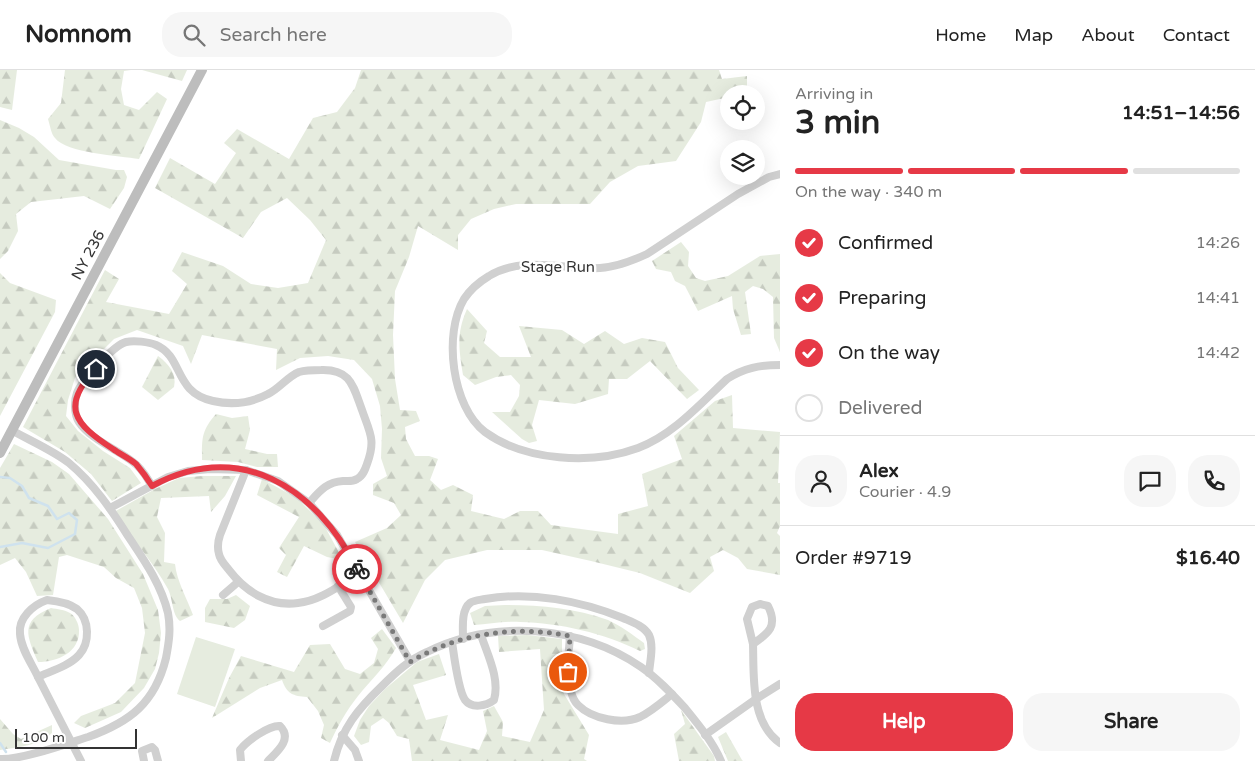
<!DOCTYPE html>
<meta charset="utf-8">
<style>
:root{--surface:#fff;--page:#f6f6f6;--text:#222;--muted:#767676;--line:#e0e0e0;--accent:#e63946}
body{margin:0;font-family:"Varela Round",sans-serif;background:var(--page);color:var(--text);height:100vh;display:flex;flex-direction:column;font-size:19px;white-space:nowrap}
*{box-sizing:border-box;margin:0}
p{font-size:16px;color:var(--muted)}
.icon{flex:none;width:28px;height:28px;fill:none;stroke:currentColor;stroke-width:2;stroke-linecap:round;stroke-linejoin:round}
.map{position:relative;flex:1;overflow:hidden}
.drawer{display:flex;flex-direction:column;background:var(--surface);width:475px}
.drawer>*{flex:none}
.fabs{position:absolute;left:720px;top:15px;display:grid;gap:10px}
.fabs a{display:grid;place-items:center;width:45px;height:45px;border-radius:50%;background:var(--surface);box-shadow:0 5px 20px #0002;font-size:25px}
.scale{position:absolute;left:15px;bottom:12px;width:122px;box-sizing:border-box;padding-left:5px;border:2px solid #333;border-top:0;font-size:14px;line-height:18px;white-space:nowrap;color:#333;-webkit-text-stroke:4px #fff;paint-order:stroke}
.pin{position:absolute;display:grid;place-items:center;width:42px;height:42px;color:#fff;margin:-21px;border:2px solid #fff;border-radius:50%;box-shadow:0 1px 5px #0007}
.courier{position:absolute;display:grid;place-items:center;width:50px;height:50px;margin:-25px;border:4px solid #e63946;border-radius:50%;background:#fff;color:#222;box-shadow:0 1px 6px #0007}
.overview em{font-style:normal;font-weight:700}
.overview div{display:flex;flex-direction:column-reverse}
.overview{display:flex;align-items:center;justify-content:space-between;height:85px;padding:0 15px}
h1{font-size:32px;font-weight:700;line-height:38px}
.bar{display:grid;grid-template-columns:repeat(4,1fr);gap:8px 5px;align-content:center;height:60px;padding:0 15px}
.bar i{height:6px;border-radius:4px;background:var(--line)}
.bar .active{background:var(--accent)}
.bar p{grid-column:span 4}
.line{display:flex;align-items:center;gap:12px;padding:0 15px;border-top:1px solid var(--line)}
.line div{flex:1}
.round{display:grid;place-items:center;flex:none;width:52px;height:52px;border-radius:20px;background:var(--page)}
ol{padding:0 15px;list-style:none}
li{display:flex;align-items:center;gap:15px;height:55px}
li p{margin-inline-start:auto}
li .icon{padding:5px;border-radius:50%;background:var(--accent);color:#fff;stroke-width:4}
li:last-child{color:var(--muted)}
li i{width:28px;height:28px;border:2px solid var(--line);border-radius:50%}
.cta{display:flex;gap:10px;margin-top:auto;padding:10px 15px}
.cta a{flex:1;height:58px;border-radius:20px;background:var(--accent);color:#fff;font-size:20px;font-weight:700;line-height:58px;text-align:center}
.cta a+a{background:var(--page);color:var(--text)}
header{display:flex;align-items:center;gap:30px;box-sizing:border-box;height:70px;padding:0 25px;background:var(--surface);border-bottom:1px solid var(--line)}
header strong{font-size:24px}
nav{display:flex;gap:28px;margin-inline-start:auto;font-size:18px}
.search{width:350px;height:45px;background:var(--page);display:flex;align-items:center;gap:12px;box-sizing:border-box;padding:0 18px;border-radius:20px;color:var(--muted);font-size:19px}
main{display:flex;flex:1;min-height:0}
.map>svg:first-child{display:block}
.forest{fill:url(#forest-firs)}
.park{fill:#e6ecdf}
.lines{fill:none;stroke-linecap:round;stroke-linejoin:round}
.stream{stroke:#cfe2ee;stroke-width:2.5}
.street{stroke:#d0d0d0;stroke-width:8}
.secondary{stroke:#bdbdbd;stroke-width:10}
.done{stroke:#7a7a7a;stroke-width:5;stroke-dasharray:0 9}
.route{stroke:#e63946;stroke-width:6}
.labels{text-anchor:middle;stroke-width:5;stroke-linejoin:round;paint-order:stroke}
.street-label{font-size:15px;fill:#333;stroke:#fff}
</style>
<header>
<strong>Nomnom</strong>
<div class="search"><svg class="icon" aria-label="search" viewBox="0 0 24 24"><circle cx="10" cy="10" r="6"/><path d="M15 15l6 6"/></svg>Search here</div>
<nav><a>Home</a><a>Map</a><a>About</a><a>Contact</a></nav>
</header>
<main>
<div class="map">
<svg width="780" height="691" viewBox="0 0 780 691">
<defs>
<pattern id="forest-firs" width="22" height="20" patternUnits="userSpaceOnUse" patternTransform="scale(1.25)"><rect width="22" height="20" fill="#e6ecdf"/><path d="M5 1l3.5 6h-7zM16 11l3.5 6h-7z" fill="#c6cbc0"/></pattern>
</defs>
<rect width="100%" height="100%" fill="#fff"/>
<g class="forest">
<polygon points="0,0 17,0 12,40 0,37"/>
<path d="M65,0h66l-7,1 -3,18 3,16 15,5 18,-18 10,7 -28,60c-19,-3 -73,-6 -84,-21 -4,-4 -5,-13 -7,-19l13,-16z"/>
<polygon points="142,0 187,0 182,11"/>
<polygon points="361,0 719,0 722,9 747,6 747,23 729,24 729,27 706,32 701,52 676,91 638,96 610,112 590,134 516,134 494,139 471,149 458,165 458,180 418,156 409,187 395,221 393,265 395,309 400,340 416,341 420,351 405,357 406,369 415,386 429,386 438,389 430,410 441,420 453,415 473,425 471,441 504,449 520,441 538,441 551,455 618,464 618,444 648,436 642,404 682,389 674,366 715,331 732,325 733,358 780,362 778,413 780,413 780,456 777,463 780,466 780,505 747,499 738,488 723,480 710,487 714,501 690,523 640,503 591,491 542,480 487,480 445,490 425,510 403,553 355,472 387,458 401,445 394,433 373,425 373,414 387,406 381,388 382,359 380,336 372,309 354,290 328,286 300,288 276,300 277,279 202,265 191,294 183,276 137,260 114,269 75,308 68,330 66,346 78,361 103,381 130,398 141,413 112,431 91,404 65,382 23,357 105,200 119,209 106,232 169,244 187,214 172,201 182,182 223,196 251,214 278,218 308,213 326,170 310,150 287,128 261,142 243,168 155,118 170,88 215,114 236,83 224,73 237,59 289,89 313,48 337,42 355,18"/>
<polygon points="0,50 19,58 34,67 59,90 116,100 124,100 127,107 124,118 110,139 84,126 31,132 16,144 18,161 8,181 0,189"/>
<polygon points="681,172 689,182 688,196 696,208 705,211 728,206 760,186 780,184 780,282 774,268 773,227 763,219 753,216 745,222 751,264 741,265 733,239 732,226 698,241 685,216 675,211 671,202 656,199 652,191"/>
<polygon points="0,203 10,213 56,230 55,242 0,346"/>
<path d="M467,239l20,22 -3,12 16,14h31l-12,-31 43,4 22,14 21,-13 19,13 18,-6 23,4 13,26 21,22 -12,9 -37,-38 -23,18h-18l-1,15 -33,10 -36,-4 -7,25 5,16 -8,2 -7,-4 -30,-27h18l9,-16 1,-11 -9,-10 -15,2 -21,8 -12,-10c-4,-26 -7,-41 4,-66z"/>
<path d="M158,286c11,8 19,18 16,31l-16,13 -16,-13z"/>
<path d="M216,344l16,4 16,-2 2,14 -5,19 22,5h10l1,13h-21l-19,-5 -36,-2c0,-21 -1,-29 14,-46z"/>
<polygon points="14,374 52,392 69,404 108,449 143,504 158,540 161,563 159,583 155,599 144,618 121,642 85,658 74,653 81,646 115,633 135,613 145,563 142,538 134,518 116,508 104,497 67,485 59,487 53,525 37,526 26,502 15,488 0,495 0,398"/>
<path d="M202,406h34l-11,20 -14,16 -2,-16 -48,2 -4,19 8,16 -1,29 11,2c2,18 12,34 18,51l-13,6c-8,-6 -7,-22 -12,-32 -15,-27 -36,-51 -54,-77l41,-23 24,-11z"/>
<polygon points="262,409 297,428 324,455 343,490 327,487 304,476 287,507 277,502 286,485 279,478 299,447 257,425"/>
<polygon points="236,525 250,536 245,550 234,558 205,552 205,538 210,529 227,529"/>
<path d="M505,535c35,0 70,3 103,15 13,6 25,15 36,23l1,6 -5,2c-36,-18 -80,-28 -120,-29 -16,-1 -31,2 -46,3l-4,-12 15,-7z"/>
<path d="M51,538c6,1 14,2 19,5 5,3 9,11 9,17 1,22 -21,32 -41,32 -11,-26 -19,-41 13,-54z"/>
<path d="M382,559l14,19c-10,18 -25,32 -38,48 -12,15 -20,30 -28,47l-9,-5 3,-13 -6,-14 -11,-14c-14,-1 -20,-3 -25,-17l-22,8 -48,30 17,-40 12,-22 53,16 16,-27 20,-1 15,25 15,5 14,-11 4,-14 -7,-11z"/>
<polygon points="527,565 562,569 562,602 564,624 589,665 584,689 587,691 412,691 409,669 397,666 389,653 383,648 371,656 369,672 361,675 354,666 360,650 369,636 385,619 417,592 439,584 446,605 413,615 426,650 448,645 440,670 479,680 487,661 483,641 494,636 503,652 502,666 530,672 544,640 540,579 499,582 498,566"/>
<polygon points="681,640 714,686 715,691 679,691 674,664 685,654"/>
<path d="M0,649l13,15 8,5 31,-14v8c-13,13 -34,14 -52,17z"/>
<polygon points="726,662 742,690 743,691 728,691 718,667"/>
</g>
<polygon class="park" points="196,567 235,579 215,637 177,624"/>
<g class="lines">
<g class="stream">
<polyline points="0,407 10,408 22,416 29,428 48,436 57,449 69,443 77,450 75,464 48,478 22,473 0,477"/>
<polyline points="0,673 6,682"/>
</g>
<g class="street">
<path d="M780,104l-11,3 -31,17 -91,60c-15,7 -30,13 -47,14 -35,2 -78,-13 -111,8 -10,6 -19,14 -25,23 -21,35 -12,108 21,133 40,29 107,33 153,16 35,-13 62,-44 89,-69 17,-11 33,-14 53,-14"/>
<path d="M246,400l-26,65c-2,6 -3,12 -1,19 1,6 6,11 10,16 16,21 40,37 69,33 22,-2 42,-18 61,-29"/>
<path d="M152,416c-5,-8 -10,-18 -19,-24 -15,-12 -43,-23 -54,-40 -5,-8 -5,-21 -2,-29 5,-13 37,-48 49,-51 8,-2 23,0 30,3 28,12 17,47 57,56 18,4 38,2 55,-7 11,-5 19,-17 31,-22 7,-2 15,-2 22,-2 30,-1 32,16 41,40 8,23 14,30 5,54 -2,6 -4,12 -10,15 -5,3 -9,2 -14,2 -17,1 -24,11 -34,22"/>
<polyline points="110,438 168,407 188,401 210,399 246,400 278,411 309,433 337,465 410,591"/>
<polyline points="223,525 238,512"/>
<path d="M47,530c10,1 22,3 30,9 13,11 13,34 2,46 -10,11 -28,16 -41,22 -6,-13 -17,-28 -18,-43 -2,-16 13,-29 27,-34z"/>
<path d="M760,534l8,2c10,20 1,27 -15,38l-6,-25 5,-12z"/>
<polyline points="323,556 350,541 351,537 338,516"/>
<path d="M570,566c-1,18 -5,38 1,55 1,5 3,10 7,14 14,14 44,20 62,12 12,-6 22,-15 32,-23"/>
<path d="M463,569c0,-11 -2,-29 7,-36 4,-3 10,-3 15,-4 46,-8 96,2 138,19 9,4 21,8 26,17 5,11 1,26 0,38"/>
<path d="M452,572c2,13 6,48 13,58 7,9 21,6 29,0 6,-21 -6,-44 -13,-65"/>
<path d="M753,574c1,31 -3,78 27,99"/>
<polyline points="38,607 81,691"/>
<polyline points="342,665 355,680 359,691"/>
<polyline points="705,665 756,629 780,614"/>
<path d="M0,689c21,1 66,-15 88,-22 42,-15 67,-34 78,-79 3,-16 5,-29 2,-45 -7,-29 -24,-53 -40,-77 -17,-27 -35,-53 -59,-73 -15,-12 -40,-23 -56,-32"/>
<polyline points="144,691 142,681 152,677 155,680 158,691"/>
<path d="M241,691l-1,-11c7,-9 29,-25 40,-24 13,13 -3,26 -12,35"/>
<path d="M334,691c8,-33 24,-52 48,-75 14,-14 27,-26 45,-34 66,-33 153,-27 214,15 16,11 30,26 44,41 13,16 28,34 36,53"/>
</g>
<polyline class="secondary" points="0,383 202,0"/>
</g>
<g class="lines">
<path class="done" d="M357,499l53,93c48,-29 105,-37 160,-26l-2,36"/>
<path class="route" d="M96,299c-36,37 -22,55 17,80 7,5 16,9 23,15 6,7 11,14 16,22 88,-47 164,1 205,83"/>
</g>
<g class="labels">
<g class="street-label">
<text transform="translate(88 185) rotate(-62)" y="5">NY 236</text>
<text x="558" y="202">Stage Run</text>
</g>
</g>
</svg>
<div class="fabs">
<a><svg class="icon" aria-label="locate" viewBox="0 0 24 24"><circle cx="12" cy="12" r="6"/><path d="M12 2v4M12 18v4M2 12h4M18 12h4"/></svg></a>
<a><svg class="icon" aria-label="layers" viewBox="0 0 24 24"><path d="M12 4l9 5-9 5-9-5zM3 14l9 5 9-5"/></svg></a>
</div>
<div class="scale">100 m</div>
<div class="pin" style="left:568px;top:602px;background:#ea580c"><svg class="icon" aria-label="bag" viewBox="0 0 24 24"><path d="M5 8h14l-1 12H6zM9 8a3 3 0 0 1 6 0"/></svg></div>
<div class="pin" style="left:96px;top:299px;background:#1f2937"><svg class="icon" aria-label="home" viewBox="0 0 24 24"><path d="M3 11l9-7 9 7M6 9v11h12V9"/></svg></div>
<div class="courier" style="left:357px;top:499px"><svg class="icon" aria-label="bike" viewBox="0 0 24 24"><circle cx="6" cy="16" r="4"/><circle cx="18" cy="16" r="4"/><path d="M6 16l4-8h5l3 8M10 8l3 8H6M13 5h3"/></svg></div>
</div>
<section class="drawer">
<div class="overview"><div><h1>3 min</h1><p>Arriving in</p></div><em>14:51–14:56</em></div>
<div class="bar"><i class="active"></i><i class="active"></i><i class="active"></i><i></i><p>On the way · 340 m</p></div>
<ol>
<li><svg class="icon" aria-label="check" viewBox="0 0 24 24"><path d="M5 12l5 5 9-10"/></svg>Confirmed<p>14:26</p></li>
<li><svg class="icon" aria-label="check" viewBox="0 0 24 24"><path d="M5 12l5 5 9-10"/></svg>Preparing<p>14:41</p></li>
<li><svg class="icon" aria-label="check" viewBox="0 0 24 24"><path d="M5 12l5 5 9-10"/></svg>On the way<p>14:42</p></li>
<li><i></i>Delivered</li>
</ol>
<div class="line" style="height:90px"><a class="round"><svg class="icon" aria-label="person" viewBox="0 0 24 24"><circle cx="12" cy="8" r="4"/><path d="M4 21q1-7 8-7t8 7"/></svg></a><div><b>Alex</b><p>Courier · 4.9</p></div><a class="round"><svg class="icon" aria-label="chat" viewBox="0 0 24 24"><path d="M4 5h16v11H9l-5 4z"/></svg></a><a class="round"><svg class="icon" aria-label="phone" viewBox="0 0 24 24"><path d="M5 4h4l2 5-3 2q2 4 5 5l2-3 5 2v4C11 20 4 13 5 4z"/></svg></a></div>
<div class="line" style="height:65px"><div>Order #9719</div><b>$16.40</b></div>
<div class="cta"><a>Help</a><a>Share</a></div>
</section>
</main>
